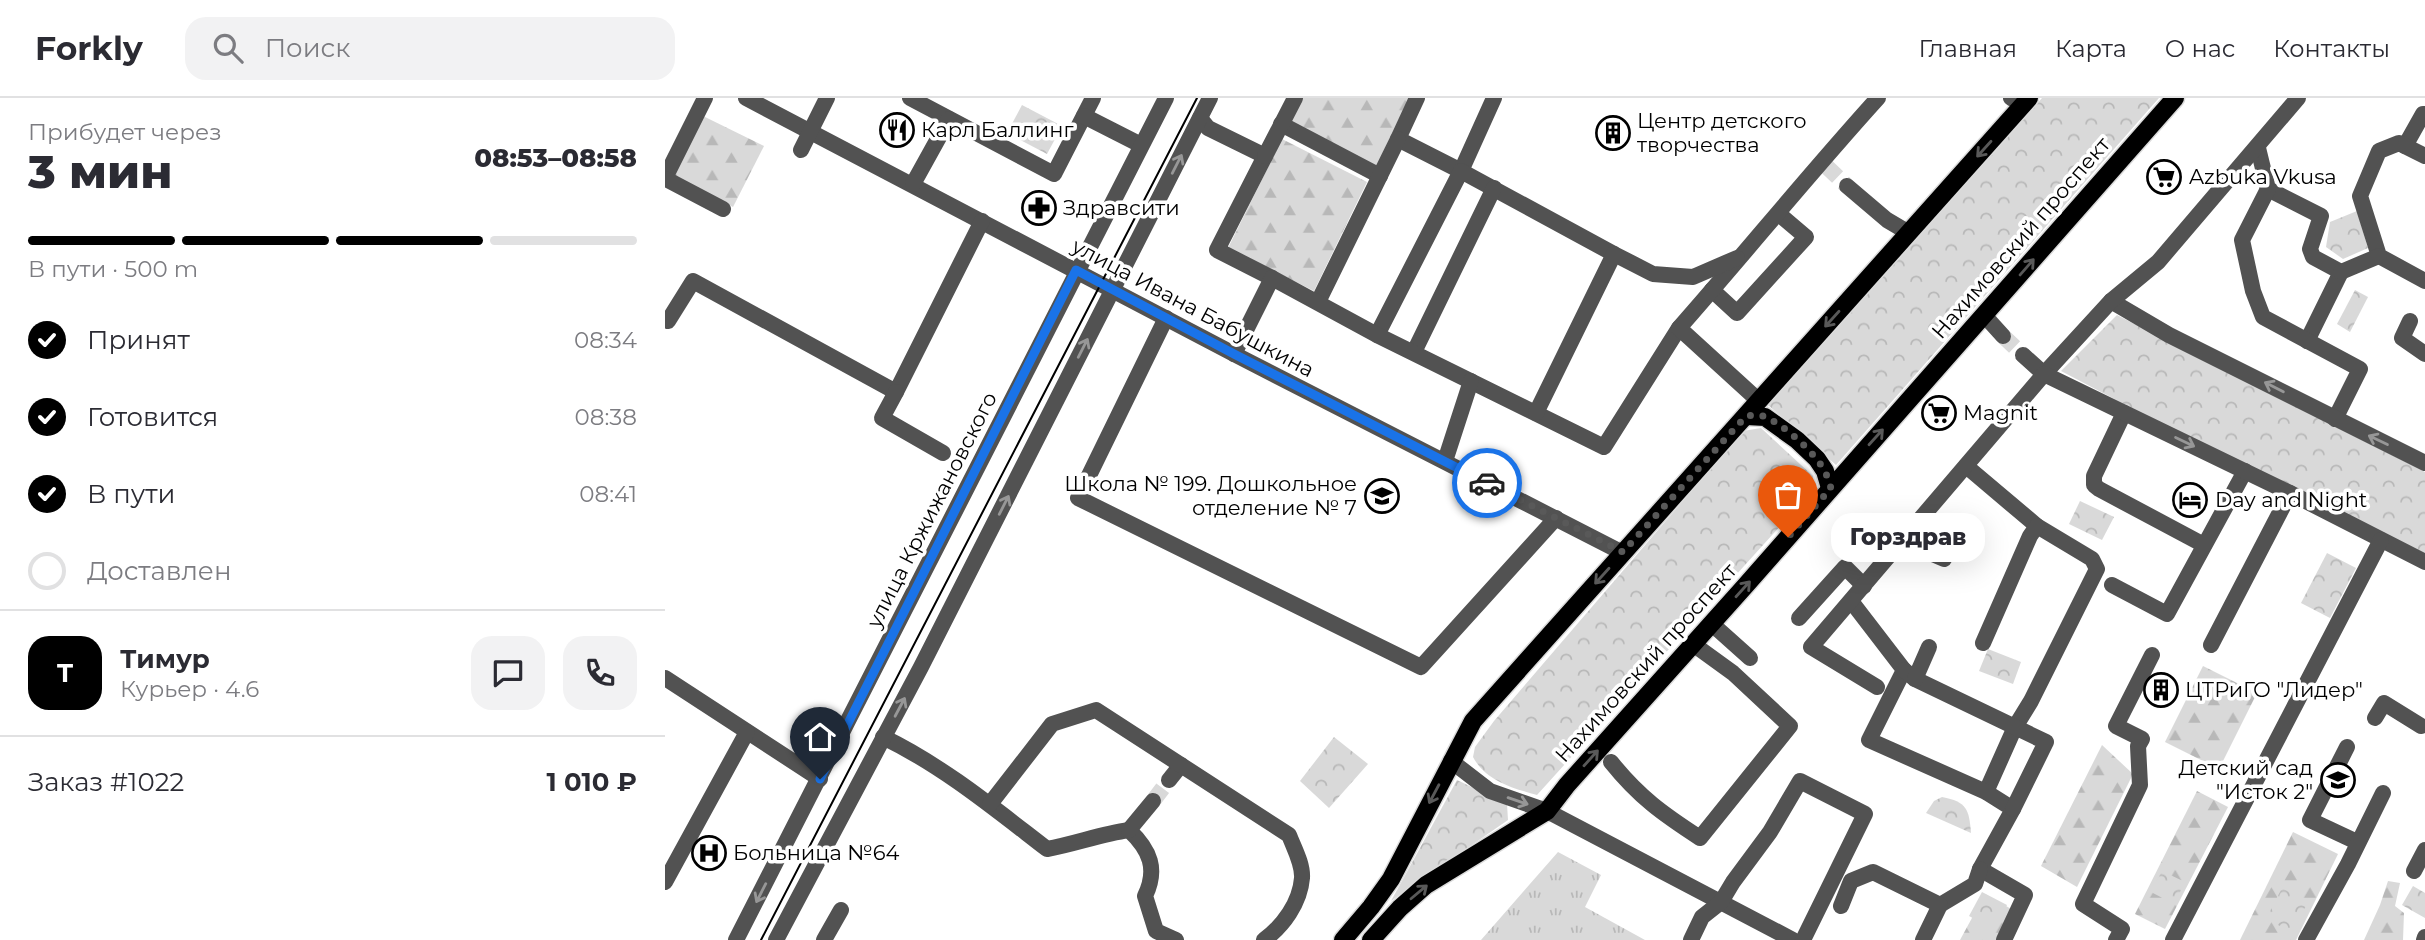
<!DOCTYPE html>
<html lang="ru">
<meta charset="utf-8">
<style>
:root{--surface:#fff;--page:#f2f2f3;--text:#2b2b33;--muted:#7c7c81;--line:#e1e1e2;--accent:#000}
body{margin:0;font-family:Montserrat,sans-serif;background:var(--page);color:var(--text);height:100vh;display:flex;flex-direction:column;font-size:26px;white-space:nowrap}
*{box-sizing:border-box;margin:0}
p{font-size:23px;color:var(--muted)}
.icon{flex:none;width:38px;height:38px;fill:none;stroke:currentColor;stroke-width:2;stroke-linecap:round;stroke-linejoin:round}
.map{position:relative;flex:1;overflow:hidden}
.side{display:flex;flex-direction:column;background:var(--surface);width:665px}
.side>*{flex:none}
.pin{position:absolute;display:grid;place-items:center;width:60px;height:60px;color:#fff;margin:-72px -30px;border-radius:50% 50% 50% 0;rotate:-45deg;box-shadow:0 0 7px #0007}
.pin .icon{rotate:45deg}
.courier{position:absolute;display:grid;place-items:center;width:70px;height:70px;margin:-35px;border:5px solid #1a73e8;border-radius:50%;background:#fff;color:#222;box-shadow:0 2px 9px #0007}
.bubble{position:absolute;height:49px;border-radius:21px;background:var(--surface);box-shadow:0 7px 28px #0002;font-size:23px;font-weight:800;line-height:49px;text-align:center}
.head em{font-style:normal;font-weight:800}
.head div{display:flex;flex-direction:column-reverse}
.head{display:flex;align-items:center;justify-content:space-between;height:119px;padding:0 28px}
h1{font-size:46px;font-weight:800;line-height:52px}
.bar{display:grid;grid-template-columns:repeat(4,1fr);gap:10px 7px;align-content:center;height:84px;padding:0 28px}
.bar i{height:9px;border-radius:5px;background:var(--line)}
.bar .current{background:var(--accent)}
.bar p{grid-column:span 4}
.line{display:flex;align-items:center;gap:18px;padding:0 28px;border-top:2px solid var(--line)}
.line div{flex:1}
.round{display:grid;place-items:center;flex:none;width:74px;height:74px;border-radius:21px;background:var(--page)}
ol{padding:0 28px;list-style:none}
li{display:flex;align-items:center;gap:21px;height:77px}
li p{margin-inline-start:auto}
li .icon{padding:7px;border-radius:50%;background:var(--accent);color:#fff;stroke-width:4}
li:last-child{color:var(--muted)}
li i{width:38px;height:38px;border:4px solid var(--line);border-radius:50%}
header{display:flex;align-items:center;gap:42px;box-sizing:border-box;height:98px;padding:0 35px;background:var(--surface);border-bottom:2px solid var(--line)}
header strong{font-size:33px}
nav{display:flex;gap:38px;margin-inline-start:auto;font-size:24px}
.search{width:490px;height:63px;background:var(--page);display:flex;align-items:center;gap:18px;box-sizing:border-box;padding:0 24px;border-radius:21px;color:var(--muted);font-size:26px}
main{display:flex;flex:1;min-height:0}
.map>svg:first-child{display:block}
.grass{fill:url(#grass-tufts)}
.forest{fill:url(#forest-firs)}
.park{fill:url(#park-crowns)}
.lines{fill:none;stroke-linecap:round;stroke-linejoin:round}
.minor-tunnel{stroke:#d9d9d9;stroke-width:16;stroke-dasharray:16 8;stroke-linecap:butt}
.major-casing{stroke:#dbdbdb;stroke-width:21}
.minor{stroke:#525252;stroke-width:16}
.major{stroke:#000;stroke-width:18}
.tram{stroke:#000;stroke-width:2}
.oneway{stroke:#595959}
.oneway2{stroke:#979797}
.done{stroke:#595959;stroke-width:7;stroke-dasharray:0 12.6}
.route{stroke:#1a73e8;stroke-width:9}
.labels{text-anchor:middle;stroke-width:7;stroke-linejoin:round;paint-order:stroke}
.poi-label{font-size:21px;fill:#000;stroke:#fff;text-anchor:start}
.street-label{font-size:21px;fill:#000;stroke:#fff}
</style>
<header>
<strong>Forkly</strong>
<div class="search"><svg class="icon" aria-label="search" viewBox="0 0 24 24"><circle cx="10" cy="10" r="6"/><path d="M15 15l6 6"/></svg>Поиск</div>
<nav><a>Главная</a><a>Карта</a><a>О нас</a><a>Контакты</a></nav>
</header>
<main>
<section class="side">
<div class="head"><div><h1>3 мин</h1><p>Прибудет через</p></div><em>08:53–08:58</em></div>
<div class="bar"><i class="current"></i><i class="current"></i><i class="current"></i><i></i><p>В пути · 500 m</p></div>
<ol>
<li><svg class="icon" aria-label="check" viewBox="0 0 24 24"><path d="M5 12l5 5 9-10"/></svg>Принят<p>08:34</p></li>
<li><svg class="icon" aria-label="check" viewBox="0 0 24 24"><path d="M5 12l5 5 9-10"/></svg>Готовится<p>08:38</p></li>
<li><svg class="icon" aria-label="check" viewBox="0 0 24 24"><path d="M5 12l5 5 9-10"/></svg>В пути<p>08:41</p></li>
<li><i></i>Доставлен</li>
</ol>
<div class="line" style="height:126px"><b class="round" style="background:var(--accent);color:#fff">Т</b><div><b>Тимур</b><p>Курьер · 4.6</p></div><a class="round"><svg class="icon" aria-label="chat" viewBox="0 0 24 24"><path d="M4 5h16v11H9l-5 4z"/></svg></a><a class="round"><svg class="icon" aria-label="phone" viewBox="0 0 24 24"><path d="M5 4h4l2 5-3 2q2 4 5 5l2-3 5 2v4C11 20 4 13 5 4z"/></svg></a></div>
<div class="line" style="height:91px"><div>Заказ #1022</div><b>1 010 ₽</b></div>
</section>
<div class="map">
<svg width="1760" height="842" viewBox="0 0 1760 842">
<defs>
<pattern id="grass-tufts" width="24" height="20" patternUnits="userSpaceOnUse" patternTransform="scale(1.75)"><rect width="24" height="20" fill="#d9d9d9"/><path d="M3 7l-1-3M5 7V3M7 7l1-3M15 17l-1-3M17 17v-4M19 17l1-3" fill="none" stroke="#b8b8b8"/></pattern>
<pattern id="forest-firs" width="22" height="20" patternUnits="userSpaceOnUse" patternTransform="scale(1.75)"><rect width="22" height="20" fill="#d9d9d9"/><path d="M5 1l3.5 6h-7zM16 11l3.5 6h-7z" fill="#b8b8b8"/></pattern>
<pattern id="park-crowns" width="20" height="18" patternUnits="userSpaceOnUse" patternTransform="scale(1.75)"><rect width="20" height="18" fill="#d9d9d9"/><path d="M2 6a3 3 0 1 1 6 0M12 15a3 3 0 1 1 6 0" fill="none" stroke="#b8b8b8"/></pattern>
</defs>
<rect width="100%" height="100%" fill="#fff"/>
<polygon class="grass" points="893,754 936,777 920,809 980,842 816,842"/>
<g class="forest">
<polygon points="637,0 744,0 711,69 625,24"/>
<polygon points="38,18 99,48 68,109 9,78"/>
<polygon points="617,41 702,84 649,193 563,150"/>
<polygon points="1538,568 1592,595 1554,671 1500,644"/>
<polygon points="1437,647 1468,676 1412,789 1376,768"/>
<polygon points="1532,693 1563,709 1500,831 1470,816"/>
<polygon points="1628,734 1673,756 1631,842 1575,842"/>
<polygon points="1723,783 1735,785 1730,808 1739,815 1738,842 1699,842 1715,807"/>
<polygon points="1320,796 1348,812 1332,842 1295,842"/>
</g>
<g class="park">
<polygon points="1377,0 1494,0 1171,367 1103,307"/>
<polygon points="357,7 397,28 382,56 342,35"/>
<polygon points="1692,113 1703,150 1678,161 1661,149 1665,124"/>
<polygon points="1690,192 1703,199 1685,234 1672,226"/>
<polygon points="1452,217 1760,374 1760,464 1396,273"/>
<path d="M1096,330l52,48 -2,16 -274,303c-25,-7 -51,-14 -64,-38l2,-10 19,-26 249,-290z"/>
<polygon points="1415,403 1449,419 1437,442 1404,426"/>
<polygon points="1662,455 1691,470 1665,520 1636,505"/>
<polygon points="1323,551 1356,564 1348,586 1314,573"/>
<polygon points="669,639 703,666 664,710 635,683"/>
<polygon points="792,682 842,706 843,722 726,803"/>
<path d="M1277,699c25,5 27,12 29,36l-45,-20 8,-12z"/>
<polygon points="1497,773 1520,784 1509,806 1486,794"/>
<polygon points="1748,788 1760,795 1760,820 1737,807"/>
<polygon points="1617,790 1643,804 1627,834 1601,821"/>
<polygon points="1317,794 1342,807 1330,832 1304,818"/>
</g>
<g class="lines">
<g class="minor-tunnel">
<polyline points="1161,68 1182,88"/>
<polyline points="1338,238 1358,257"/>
<polyline points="488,703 504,682"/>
</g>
<g class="major-casing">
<g id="major">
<polyline points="1081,318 1100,319 1132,342 1152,361 1160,373 1165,390"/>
<polyline points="678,842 706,809 726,781 808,623 1364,0"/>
<polyline points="706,842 735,810 761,787 882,713 902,687 1081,487 1510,0"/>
</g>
</g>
<g class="minor">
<polyline points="81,0 569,256 958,455"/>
<polyline points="245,0 389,76 428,0"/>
<polyline points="752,0 733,41 796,73 829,0"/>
<polyline points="1346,0 1359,6"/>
<polyline points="419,18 476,47"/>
<polyline points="535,20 543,30 600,58 552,152 607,180"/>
<polyline points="616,26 715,78"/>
<polyline points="1740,48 1758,16 1760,16"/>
<polyline points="1593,50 1603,91 1656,118 1645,151 1648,159 1676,174 1642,243"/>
<polyline points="136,52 162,0"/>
<polyline points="600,58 630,0"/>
<polyline points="1760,58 1734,45 1714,53 1695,98 1714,158 1760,183"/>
<polyline points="0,80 40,0"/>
<polyline points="1,81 58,111"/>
<polyline points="248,86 284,21"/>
<polyline points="1182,88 1222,122 1244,135"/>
<polyline points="1603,91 1577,142 1588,193 1598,219 1695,271 1670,321"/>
<polyline points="1676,174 1714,158"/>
<polyline points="1047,192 1072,215 1141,139 1114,116"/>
<polyline points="1446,203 1504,237 1760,365"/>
<polyline points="653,204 733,41"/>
<polyline points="1319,217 1338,238"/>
<polyline points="501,220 413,400 756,569 891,420"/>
<polyline points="3,223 28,183 231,294 317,123"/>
<polyline points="1745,223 1737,240 1760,256"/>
<polyline points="712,237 796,73 949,156"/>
<polyline points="749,254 829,90"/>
<polyline points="569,256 607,180 712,237 939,349 1014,230"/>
<polyline points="1358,257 1379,276 1446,203 1493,164 1633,0"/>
<polyline points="231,294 217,320 278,355"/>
<path d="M1094,303l-80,-73c67,-76 131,-155 199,-230"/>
<polyline points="871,315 949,156 988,176 1028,179 1072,160"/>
<polyline points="1459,315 1429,378 1429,387 1434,391 1539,447"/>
<polyline points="780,363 806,283"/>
<polyline points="1301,368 1372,428 1427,461 1432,471 1366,603 1350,629 1321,694"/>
<polyline points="1237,443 1279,461"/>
<polyline points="1447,487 1502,516 1580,373"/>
<polyline points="1186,503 1239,572 1204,642 1321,694 1348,711 1315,771 1360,797 1339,842"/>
<polyline points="1134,520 1180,469 1199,488"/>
<polyline points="1047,526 1085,560"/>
<polyline points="1318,545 1365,438 1372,428"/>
<polyline points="1546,547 1625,395"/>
<polyline points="1239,572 1250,581 1381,644 1348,711"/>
<polyline points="0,580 155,681"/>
<polyline points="1250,581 1264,549"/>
<polyline points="1212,589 1146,549 1379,276 1625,395 1760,464"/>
<polyline points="1710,620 1719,605 1756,628"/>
<path d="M218,639c60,29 112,72 164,112 28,-5 54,-15 82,-19 21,20 29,39 16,66l11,35 20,9"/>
<polyline points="1682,649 1645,722 1692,744"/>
<polyline points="786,663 825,693 882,713 1128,842"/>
<path d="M946,664c28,35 52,52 89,76l90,-112 -57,-53 -40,-29"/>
<polyline points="504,682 516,667"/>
<path d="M325,706l62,-80 44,-14 193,125c5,13 14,29 13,43 -2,25 -19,48 -38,62"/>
<polyline points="464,732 488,703"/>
<polyline points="1749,773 1760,752"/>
<polyline points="0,784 82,634"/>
<polyline points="1275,807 1310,786 1315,771"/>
<polyline points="1176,808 1186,783 1208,774 1275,807 1258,842"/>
<polyline points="71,842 501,0"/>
<polyline points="111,842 256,569 545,0"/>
<polyline points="159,842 176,812"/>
<polyline points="1026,842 1037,819 1056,804 1068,784 1105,734 1135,683 1200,716 1138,842"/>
<polyline points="1451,842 1457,831 1418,806 1475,687 1473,648 1477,641 1451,628 1487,557"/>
<polyline points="1508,842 1716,442"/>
<polyline points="1641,842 1683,766 1718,695"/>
<polyline points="1759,842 1760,839"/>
</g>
<use href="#major" class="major"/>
<polyline class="tram" points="96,842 532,0"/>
</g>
<defs><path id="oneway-shaft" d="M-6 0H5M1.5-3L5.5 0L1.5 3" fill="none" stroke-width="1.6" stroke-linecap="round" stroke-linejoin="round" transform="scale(1.75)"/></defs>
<g class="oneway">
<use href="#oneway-shaft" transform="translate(1319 51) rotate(132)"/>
<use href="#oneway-shaft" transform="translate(1362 169) rotate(-49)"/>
<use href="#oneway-shaft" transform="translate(1167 221) rotate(132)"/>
<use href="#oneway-shaft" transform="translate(1211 339) rotate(-48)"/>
<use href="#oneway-shaft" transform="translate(937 478) rotate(132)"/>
<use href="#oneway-shaft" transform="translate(1078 491) rotate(-48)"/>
<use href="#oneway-shaft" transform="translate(926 660) rotate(-48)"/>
<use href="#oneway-shaft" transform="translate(769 696) rotate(118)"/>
<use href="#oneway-shaft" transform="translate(754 794) rotate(-40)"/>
</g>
<g class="oneway2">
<use href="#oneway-shaft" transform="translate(512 66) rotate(-63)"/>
<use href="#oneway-shaft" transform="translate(418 250) rotate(-63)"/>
<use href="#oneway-shaft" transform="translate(1609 289) rotate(-153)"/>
<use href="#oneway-shaft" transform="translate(1713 342) rotate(-154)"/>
<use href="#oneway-shaft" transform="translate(1520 344) rotate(26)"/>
<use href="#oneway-shaft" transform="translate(339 407) rotate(-63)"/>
<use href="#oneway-shaft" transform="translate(235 609) rotate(-62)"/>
<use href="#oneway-shaft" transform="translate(853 703) rotate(19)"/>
<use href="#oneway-shaft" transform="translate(96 795) rotate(117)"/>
</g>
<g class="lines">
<path class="done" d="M822,385l136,69 123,-136c6,-1 11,-1 17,0 18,6 54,38 62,56 3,5 4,11 6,16l-43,49"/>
<polyline class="route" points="155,681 411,172 569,256 822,385"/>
</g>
<defs>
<g id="restaurant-ring" transform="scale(1.75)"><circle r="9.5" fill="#fff" stroke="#000" stroke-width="1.5"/><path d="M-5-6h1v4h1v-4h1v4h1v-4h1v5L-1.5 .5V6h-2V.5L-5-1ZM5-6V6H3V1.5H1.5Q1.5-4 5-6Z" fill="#000"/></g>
<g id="building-ring" transform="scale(1.75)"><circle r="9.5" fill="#fff" stroke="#000" stroke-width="1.5"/><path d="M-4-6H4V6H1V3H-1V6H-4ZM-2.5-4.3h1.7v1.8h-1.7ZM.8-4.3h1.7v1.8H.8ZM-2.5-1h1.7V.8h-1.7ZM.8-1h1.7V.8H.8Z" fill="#000"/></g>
<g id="supermarket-ring" transform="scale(1.75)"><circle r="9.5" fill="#fff" stroke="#000" stroke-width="1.5"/><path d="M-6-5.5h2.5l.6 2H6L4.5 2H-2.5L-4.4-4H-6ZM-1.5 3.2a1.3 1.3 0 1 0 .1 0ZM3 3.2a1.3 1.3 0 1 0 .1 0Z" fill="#000"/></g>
<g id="pharmacy-ring" transform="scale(1.75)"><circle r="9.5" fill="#fff" stroke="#000" stroke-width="1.5"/><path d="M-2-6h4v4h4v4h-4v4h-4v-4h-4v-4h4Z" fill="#000"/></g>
<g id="school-ring" transform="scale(1.75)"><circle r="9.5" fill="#fff" stroke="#000" stroke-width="1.5"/><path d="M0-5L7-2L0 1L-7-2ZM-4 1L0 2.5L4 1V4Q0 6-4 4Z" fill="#000"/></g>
<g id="hotel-ring" transform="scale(1.75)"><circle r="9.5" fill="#fff" stroke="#000" stroke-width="1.5"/><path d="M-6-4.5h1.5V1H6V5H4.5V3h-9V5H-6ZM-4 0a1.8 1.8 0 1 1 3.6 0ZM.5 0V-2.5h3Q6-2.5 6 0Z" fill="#000"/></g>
<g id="hospital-ring" transform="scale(1.75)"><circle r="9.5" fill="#fff" stroke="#000" stroke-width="1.5"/><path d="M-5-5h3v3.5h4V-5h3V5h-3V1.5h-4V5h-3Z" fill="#000"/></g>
</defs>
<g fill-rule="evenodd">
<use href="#restaurant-ring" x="232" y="32"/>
<use href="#building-ring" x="948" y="35"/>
<use href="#supermarket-ring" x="1499" y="79"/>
<use href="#pharmacy-ring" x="374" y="110"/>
<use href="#supermarket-ring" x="1274" y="315"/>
<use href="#school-ring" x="717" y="398"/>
<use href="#hotel-ring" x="1525" y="402"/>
<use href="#building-ring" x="1496" y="592"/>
<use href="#school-ring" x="1673" y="682"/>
<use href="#hospital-ring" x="44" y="755"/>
</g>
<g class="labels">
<g class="poi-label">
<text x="972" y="30">Центр детского<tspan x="972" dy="24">творчества</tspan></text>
<text x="256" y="39">Карл Баллинг</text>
<text x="1524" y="86">Azbuka Vkusa</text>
<text x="398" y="117">Здравсити</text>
<text x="1298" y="322">Magnit</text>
<text x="692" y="393" text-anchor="end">Школа № 199. Дошкольное<tspan x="692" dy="24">отделение № 7</tspan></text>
<text x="1550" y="409">Day and Night</text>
<text x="1520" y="599">ЦТРиГО "Лидер"</text>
<text x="1648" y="677" text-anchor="end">Детский сад<tspan x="1648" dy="24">"Исток 2"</tspan></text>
<text x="68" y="762">Больница №64</text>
</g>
<g class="street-label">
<text transform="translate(1356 140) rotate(-49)" y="7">Нахимовский проспект</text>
<text transform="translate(528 210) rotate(28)" y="7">улица Ивана Бабушкина</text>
<text transform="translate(267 412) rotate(-63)" y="7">улица Кржижановского</text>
<text transform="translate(981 565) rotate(-48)" y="7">Нахимовский проспект</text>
</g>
</g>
</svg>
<div class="pin" style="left:1123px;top:439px;background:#ea580c"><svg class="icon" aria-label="bag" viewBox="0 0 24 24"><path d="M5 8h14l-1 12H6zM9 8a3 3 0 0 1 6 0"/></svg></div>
<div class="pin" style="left:155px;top:681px;background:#1f2937"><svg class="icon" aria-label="home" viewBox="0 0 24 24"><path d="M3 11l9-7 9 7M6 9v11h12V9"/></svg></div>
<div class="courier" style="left:822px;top:385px"><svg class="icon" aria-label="car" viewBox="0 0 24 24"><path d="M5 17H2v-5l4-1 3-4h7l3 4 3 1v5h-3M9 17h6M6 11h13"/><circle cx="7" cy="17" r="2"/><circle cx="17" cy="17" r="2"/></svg></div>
<div class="bubble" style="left:1166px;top:415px;width:154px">Горздрав</div>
</div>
</main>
